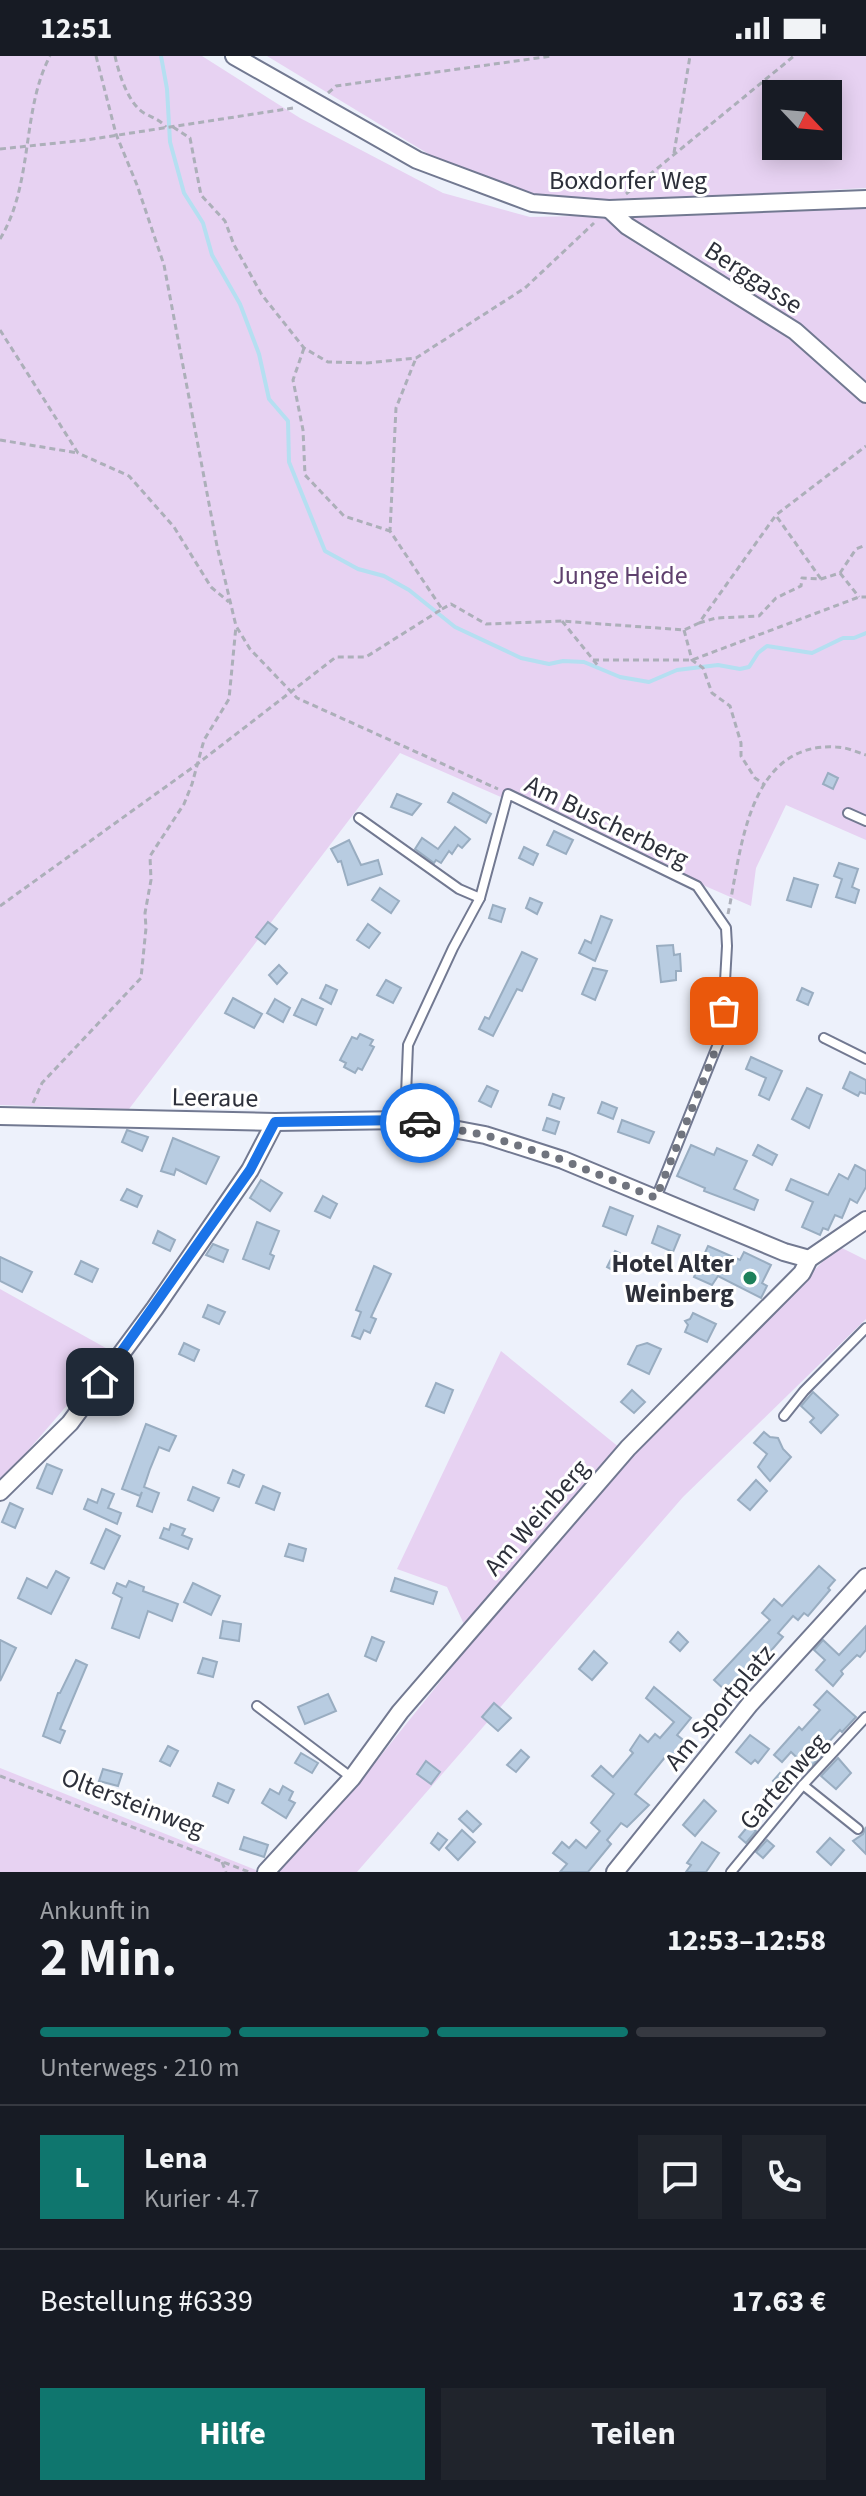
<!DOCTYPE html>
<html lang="de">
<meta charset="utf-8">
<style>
:root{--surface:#171b24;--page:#20242c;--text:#f1f3f6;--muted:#9ea1a6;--line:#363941;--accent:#0f766e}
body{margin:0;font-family:"Source Sans 3",sans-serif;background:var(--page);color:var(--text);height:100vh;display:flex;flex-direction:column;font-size:30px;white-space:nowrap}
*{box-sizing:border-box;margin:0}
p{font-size:26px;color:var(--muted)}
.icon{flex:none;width:44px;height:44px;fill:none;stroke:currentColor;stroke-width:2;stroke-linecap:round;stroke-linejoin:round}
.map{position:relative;height:1816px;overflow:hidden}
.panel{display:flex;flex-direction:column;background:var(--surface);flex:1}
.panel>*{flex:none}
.needle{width:52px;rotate:116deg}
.tools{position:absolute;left:762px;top:24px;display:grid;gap:16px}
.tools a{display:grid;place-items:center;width:80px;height:80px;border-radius:0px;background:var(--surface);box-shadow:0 4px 20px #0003;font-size:40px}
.pin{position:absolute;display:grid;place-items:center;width:68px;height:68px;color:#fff;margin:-34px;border-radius:16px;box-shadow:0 4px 12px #0006}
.courier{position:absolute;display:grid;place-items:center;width:80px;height:80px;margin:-40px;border:6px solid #1a73e8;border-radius:50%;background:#fff;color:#222;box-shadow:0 2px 10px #0007}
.headline em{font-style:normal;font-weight:700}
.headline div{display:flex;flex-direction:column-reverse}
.headline{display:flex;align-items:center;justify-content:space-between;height:136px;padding:0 40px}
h1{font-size:52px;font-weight:700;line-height:60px}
.bar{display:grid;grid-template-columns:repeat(4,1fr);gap:12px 8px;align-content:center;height:96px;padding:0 40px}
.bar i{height:10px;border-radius:6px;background:var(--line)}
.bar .current{background:var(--accent)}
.bar p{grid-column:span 4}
.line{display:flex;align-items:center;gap:20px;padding:0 40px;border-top:2px solid var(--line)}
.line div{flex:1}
.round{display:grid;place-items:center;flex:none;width:84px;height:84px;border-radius:0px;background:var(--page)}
.primary-button{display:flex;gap:16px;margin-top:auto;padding:16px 40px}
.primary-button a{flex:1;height:92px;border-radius:0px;background:var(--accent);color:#fff;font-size:32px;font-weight:700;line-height:92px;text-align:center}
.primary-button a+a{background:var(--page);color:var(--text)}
.status{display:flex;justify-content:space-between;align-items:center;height:56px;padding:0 40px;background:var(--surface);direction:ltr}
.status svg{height:22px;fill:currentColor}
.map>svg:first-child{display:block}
.green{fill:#e7d2f2;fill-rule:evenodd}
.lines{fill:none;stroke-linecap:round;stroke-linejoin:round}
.stream{stroke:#b5dff1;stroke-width:4}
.building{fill:#b8cce1;stroke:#99adc1;stroke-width:2}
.lane-casing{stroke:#727991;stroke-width:12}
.street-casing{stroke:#727991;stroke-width:20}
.path{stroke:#acafb9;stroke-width:3;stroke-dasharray:6 4;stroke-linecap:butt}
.lane{stroke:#fff;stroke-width:8}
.street{stroke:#fff;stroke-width:16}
.done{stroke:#70747e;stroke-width:8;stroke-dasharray:0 14.4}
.route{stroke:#1a73e8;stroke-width:10}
.poi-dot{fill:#1d805a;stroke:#fff;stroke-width:3}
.labels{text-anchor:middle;stroke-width:6;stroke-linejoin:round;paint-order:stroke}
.street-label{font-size:26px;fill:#2d303a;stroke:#fff}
.park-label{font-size:26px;fill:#5f416e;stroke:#fff}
.poi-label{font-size:26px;font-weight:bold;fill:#2d303a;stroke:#fff;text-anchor:end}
</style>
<div class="status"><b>12:51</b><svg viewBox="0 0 49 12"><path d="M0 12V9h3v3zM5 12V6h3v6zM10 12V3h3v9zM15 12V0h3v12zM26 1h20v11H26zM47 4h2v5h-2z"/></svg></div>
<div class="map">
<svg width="866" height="1816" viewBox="0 0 866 1816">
<rect width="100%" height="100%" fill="#edf1fb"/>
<g class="green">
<polygon points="0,0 202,0 300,62 443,137 530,161 630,159 866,148 866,784 786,749 756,812 751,850 400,697 129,1053 0,1049"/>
<path d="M267,0h599v132l-262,14 -65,-6 -94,-32zM776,38h52v52h-52z"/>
<polygon points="838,1190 866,1204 866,1263 683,1441 357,1816 277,1816 358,1728 472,1586 447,1531 397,1513 501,1295 631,1401"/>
<polygon points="0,1233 113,1296 0,1427"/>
<polygon points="0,1712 261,1816 0,1816"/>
</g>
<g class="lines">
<polyline class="stream" points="161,0 167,33 170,86 184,137 203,167 212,199 240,248 259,298 269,343 288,365 289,406 325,495 358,513 384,520 409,534 455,571 521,602 549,608 563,605 584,606 620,621 649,626 677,614 718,609 740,613 749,611 758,597 767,590 812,597 843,582 854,582 866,577"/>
</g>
<g class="building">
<polygon points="828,717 838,722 833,733 823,728"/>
<polygon points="453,737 491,758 486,767 448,746"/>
<polygon points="397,738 421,748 412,759 391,751"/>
<polygon points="455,771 470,783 462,792 458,789 452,798 449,795 441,807 436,804 434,807 415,793 422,782 438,793"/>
<polygon points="554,775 573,784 566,798 547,789"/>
<polygon points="349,784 361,809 378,804 382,818 348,829 341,805 338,806 331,793"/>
<polygon points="524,791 538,798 533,809 519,802"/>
<polygon points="839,807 858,813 852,831 859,834 855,847 836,841 842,823 834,820"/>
<polygon points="794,822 818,829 811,851 787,844"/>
<polygon points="380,832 399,845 391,857 372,844"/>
<polygon points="530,842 542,847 537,858 526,852"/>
<polygon points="493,849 505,853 501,866 489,862"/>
<polygon points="601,860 612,864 595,905 579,897 585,884 591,887"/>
<polygon points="268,866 277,873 265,888 256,881"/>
<polygon points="368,868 380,877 369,892 357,884"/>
<polygon points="673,889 674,899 680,898 681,915 676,915 676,924 661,926 657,890"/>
<polygon points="522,896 537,903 522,935 517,933 493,980 479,973 485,961 489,963"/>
<polygon points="279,909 287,917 277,928 269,919"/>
<polygon points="593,912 607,915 595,944 582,938"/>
<polygon points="386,924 401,932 393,947 377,939"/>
<polygon points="326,929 337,934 331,948 320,942"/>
<polygon points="802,932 813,937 808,949 797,944"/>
<polygon points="233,942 262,958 254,972 225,957"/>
<polygon points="275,943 290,952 283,966 267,957"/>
<polygon points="302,943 323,953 316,969 294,959"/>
<polygon points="360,978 373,984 370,989 374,991 362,1014 358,1012 355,1017 344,1011 346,1007 340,1004 352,981 357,983"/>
<polygon points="751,1001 782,1015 769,1044 759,1039 766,1022 746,1013"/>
<polygon points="850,1016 866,1024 866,1038 860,1036 858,1040 843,1032"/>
<polygon points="487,1030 498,1035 491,1051 479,1045"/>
<polygon points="807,1032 822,1039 809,1072 792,1063"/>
<polygon points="553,1038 564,1042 560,1053 549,1049"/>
<polygon points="602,1046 617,1052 613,1063 598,1057"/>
<polygon points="547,1062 559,1066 555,1078 543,1074"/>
<polygon points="622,1064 654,1076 649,1087 618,1076"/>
<polygon points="127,1074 148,1081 142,1095 122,1086"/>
<polygon points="173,1082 219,1101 206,1128 176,1113 174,1119 161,1115"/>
<polygon points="691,1089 714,1099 717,1092 747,1105 734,1133 758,1144 754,1154 704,1135 705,1132 677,1120"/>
<polygon points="758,1089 777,1099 772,1109 753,1099"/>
<polygon points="855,1109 866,1115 866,1131 857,1147 850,1143 842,1162 835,1159 828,1174 823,1172 820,1179 802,1171 813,1146 786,1134 791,1123 828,1139 839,1118 848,1123"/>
<polygon points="261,1124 282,1137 270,1155 250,1142"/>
<polygon points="127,1133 142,1140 137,1151 121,1144"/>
<polygon points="323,1140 337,1148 330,1162 315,1155"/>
<polygon points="610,1151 633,1160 626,1179 603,1170"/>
<polygon points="257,1166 279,1175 270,1198 274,1200 269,1213 243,1203"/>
<polygon points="658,1170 680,1179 673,1196 652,1187"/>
<polygon points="158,1175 175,1184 170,1195 153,1187"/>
<polygon points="213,1188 228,1194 223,1206 206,1199"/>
<polygon points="708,1190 740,1204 744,1196 771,1209 762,1227 767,1230 761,1242 718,1220 712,1229 694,1221"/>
<polygon points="615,1195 626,1200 618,1217 607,1211"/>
<polygon points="0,1201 32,1216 22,1236 0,1225"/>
<polygon points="81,1205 98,1213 92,1226 75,1218"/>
<polygon points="374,1210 391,1218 371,1261 376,1263 370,1277 364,1274 360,1283 352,1280 361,1256 356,1254"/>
<polygon points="208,1249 225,1256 219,1268 203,1261"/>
<polygon points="693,1257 716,1268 707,1286 685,1276 688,1269 685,1265 690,1263"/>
<polygon points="184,1287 199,1294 194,1305 179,1298"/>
<polygon points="647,1287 661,1293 649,1318 628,1308 637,1290"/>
<polygon points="436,1327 453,1334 444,1357 426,1350"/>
<polygon points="632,1334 645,1346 634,1357 621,1346"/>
<polygon points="813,1336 838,1359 821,1377 810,1366 814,1362 801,1350"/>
<polygon points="146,1368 176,1380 169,1395 159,1391 150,1413 144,1431 159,1437 152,1456 137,1450 142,1436 140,1440 122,1433"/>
<polygon points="764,1376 770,1381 778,1382 783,1393 791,1401 770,1425 758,1411 767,1398 754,1387"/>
<polygon points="47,1408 62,1414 52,1438 37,1432"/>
<polygon points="233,1414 244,1419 239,1431 228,1427"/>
<polygon points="756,1424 767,1435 750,1454 738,1444"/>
<polygon points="263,1430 280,1437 274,1454 256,1447"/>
<polygon points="193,1431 219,1442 213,1455 188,1444"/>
<polygon points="102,1433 114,1438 108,1452 121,1457 117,1468 84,1453 88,1443 97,1447"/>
<polygon points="10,1447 23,1453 15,1472 2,1466"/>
<polygon points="171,1468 185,1473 182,1479 192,1483 188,1493 160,1482 164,1472 169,1474"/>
<polygon points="106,1473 120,1480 104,1513 91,1507"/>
<polygon points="289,1488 306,1493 303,1505 285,1500"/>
<polygon points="819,1510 835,1524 828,1532 830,1534 808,1560 804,1557 798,1564 793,1560 778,1577 783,1581 769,1597 764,1593 727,1636 714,1624 770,1564 762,1557 774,1543 782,1550"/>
<polygon points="56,1515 69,1522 51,1558 18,1542 27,1522 47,1532"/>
<polygon points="395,1522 437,1536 433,1548 391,1535"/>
<polygon points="129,1525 144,1531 143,1535 178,1548 172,1565 148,1555 139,1582 112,1572 122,1542 113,1537 117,1527 126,1531"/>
<polygon points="193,1527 220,1540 211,1559 184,1546"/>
<polygon points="223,1565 241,1568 239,1585 220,1582"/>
<polygon points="866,1570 866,1594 860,1601 857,1599 841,1615 843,1618 833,1630 816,1614 825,1604 814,1594 823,1584 839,1599"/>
<polygon points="678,1576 688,1586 680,1595 670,1586"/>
<polygon points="372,1581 384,1586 376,1605 365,1600"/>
<polygon points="0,1584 16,1592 0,1625"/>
<polygon points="594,1595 607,1607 592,1624 579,1613"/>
<polygon points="203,1602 217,1606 213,1621 198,1617"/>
<polygon points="76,1604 87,1609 60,1673 65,1675 60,1687 43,1680 58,1637 60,1637"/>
<polygon points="654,1631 691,1662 677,1679 687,1687 684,1689 688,1692 675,1707 666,1700 635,1738 649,1749 627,1771 621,1767 607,1784 611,1788 588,1816 560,1816 567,1808 553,1797 562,1786 569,1792 576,1784 586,1792 600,1775 591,1767 614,1738 592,1720 601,1710 613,1721 633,1697 630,1694 640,1679 648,1686 655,1678 660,1682 674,1666 646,1642"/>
<polygon points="827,1635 856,1661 842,1676 840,1674 825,1690 828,1692 809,1713 791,1696 782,1706 774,1699 799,1671 802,1674 820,1654 814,1649"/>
<polygon points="328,1638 336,1655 305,1668 298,1651"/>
<polygon points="494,1647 511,1662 498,1675 482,1661"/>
<polygon points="750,1679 769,1693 758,1707 755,1704 751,1708 736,1696"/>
<polygon points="168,1690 178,1695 170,1710 160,1705"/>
<polygon points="521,1694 529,1701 516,1716 507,1709"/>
<polygon points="301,1697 318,1707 312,1717 295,1707"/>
<polygon points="838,1702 851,1717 836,1733 821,1720"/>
<polygon points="426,1705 440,1716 431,1728 417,1718"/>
<polygon points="103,1713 122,1718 118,1730 99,1725"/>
<polygon points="780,1717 788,1724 781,1732 773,1725"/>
<polygon points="218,1727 234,1734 228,1747 213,1740"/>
<polygon points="283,1730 293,1736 289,1744 295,1747 286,1762 262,1747 270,1733 279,1738"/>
<polygon points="704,1744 716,1755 695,1780 683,1769"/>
<polygon points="467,1755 481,1768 473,1776 459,1763"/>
<polygon points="749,1769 756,1775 746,1787 739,1781"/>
<polygon points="866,1771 866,1798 853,1785 863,1778"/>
<polygon points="462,1774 475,1786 458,1804 446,1792"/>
<polygon points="438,1777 447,1784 439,1794 431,1787"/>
<polygon points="244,1781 268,1789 264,1801 240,1793"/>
<polygon points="830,1782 844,1794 831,1809 817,1796"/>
<polygon points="767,1784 774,1790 763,1802 756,1796"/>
<polygon points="702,1786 719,1797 706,1816 686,1816 691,1809 687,1807"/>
</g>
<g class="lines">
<g class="lane-casing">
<g id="lane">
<polyline points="848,757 866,765"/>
<polyline points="359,762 459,833 480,842"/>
<polyline points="824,982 866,1003"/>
<polyline points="405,1064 408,989 453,892 480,842 508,738 697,830 726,872 727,890 722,978 656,1142"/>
<polyline points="784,1360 804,1335 866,1272"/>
<polyline points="257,1650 352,1722"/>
<polyline points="803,1729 858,1773"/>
<polyline points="731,1816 803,1729 866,1661"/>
</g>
</g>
<g class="street-casing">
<g id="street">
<polyline points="234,0 417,104 532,147 609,153 866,143"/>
<polyline points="609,153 627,170 795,275 866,338"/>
<polyline points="0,1060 275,1066 405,1064 485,1079 563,1104 784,1196 809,1203"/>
<polyline points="0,1436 70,1367 155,1252 250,1114 275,1066"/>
<polyline points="266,1816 352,1722 400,1656 628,1392 802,1217 809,1203 866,1164"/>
<polyline points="615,1816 750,1648 866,1521"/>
</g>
</g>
<g class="path">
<polyline points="96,0 116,78 137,129 164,209 217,490 236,570 250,593 297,642 498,733"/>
<path d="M115,0c4,18 13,47 29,57 9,5 15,6 22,14"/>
<polyline points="328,37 336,30 552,0"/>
<polyline points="173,71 190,82 201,139 225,165 234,189 262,239 304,292 328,306 367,307 416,302 525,232 594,167"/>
<polyline points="0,93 86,84 293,52"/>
<polyline points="674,97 690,0"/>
<polyline points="626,138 794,0"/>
<path d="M0,183c34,-56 21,-128 50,-183"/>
<polyline points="0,274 78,397 129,420 174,471 211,531 229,546"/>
<polyline points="304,292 293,324 303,374 305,419 344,460 390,475"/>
<polyline points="0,384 78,397"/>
<polyline points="777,461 821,523"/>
<polyline points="840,517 859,541"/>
<polyline points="442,553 451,548 486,568 562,565 684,574 699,567 776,459 866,390"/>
<polyline points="562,565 599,611"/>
<polyline points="699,567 716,562 759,560 776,542 801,530 802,522 821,523 840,517 856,493 866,489"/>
<polyline points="684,574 692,604 703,612 712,637 730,650 741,687 741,700 755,722 765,729"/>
<polyline points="593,604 692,604 859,541 866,541"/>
<polyline points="0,850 196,709 336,601 366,601 442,553 390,475 396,352 416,302"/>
<path d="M728,858c13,-62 19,-172 108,-167 10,0 21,5 30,8"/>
<polyline points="33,1047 42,1027 141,922 146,872 145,857 151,824 150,800 184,748 192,728 204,684 229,643 236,570"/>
<polyline points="0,1720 249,1816"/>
<polyline points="222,1806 226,1816"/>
</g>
<use href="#lane" class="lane"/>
<use href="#street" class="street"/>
</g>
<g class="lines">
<polyline class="done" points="420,1067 485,1079 563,1104 656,1142 722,978 724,955"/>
<polyline class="route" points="100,1326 250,1114 275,1066 405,1064 420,1067"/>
</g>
<circle class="poi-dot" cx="750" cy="1222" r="8"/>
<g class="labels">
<g class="street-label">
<text x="628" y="133">Boxdorfer Weg</text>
<text transform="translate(754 221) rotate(33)" y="9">Berggasse</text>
<text transform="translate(607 765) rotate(26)" y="9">Am Buscherberg</text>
<text transform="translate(215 1041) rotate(1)" y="9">Leeraue</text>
<text transform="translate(536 1461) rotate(-49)" y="9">Am Weinberg</text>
<text transform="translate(719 1651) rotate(-50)" y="9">Am Sportplatz</text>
<text transform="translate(783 1725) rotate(-49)" y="9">Gartenweg</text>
<text transform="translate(133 1746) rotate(21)" y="9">Oltersteinweg</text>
</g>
<g class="park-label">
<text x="620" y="528">Junge Heide</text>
</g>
<g class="poi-label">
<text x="734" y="1216">Hotel Alter<tspan x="734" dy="30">Weinberg</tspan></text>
</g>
</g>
</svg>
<div class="tools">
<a><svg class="needle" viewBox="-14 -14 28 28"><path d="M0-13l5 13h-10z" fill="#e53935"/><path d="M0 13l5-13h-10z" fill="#9ea1a6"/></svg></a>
</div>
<div class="pin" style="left:724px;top:955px;background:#ea580c"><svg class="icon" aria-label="bag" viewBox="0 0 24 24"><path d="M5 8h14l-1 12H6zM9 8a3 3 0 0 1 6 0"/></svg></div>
<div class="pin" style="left:100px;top:1326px;background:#1f2937"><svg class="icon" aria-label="home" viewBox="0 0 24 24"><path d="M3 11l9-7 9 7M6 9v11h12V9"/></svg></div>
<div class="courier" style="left:420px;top:1067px"><svg class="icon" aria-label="car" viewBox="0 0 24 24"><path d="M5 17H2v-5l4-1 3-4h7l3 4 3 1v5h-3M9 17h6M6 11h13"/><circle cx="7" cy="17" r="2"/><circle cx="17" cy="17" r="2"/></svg></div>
</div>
<section class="panel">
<div class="headline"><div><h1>2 Min.</h1><p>Ankunft in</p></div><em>12:53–12:58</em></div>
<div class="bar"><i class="current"></i><i class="current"></i><i class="current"></i><i></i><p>Unterwegs · 210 m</p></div>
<div class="line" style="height:144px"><b class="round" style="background:var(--accent);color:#fff">L</b><div><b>Lena</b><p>Kurier · 4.7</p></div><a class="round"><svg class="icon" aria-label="chat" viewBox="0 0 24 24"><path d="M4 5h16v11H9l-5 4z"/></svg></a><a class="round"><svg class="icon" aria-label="phone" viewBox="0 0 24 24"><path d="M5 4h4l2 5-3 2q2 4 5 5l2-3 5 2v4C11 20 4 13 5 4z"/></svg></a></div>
<div class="line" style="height:104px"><div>Bestellung #6339</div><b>17.63 €</b></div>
<div class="primary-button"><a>Hilfe</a><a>Teilen</a></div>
</section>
